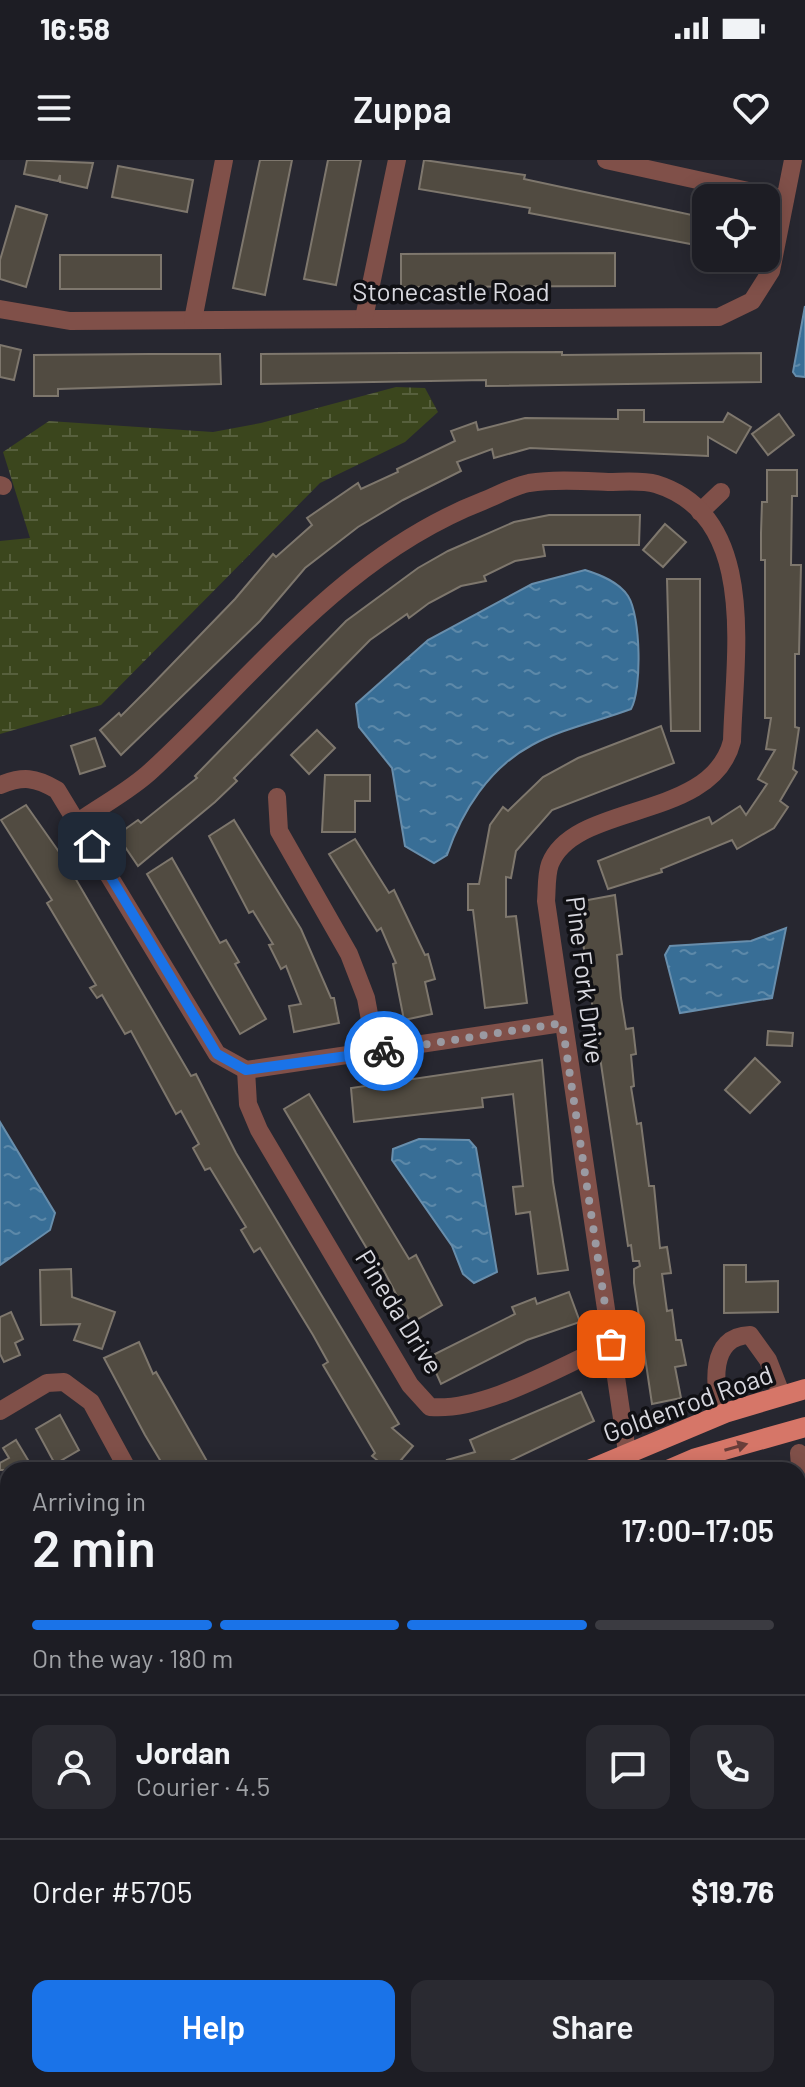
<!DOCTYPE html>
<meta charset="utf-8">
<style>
:root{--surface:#1d1d24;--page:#2a2a31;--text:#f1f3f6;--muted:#a0a2a6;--line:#3b3b41;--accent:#1a73e8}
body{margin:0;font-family:Barlow,sans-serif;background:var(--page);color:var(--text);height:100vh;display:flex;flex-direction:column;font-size:30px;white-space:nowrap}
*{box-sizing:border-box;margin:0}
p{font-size:26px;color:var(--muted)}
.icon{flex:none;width:44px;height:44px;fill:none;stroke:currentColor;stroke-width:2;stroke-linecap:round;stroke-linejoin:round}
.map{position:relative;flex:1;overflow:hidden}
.side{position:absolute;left:0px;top:1302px;width:806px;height:626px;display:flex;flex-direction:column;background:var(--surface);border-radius:24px 24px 0 0;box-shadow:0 4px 20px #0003,0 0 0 2px var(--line)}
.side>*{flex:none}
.fabs{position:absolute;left:692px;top:24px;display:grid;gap:16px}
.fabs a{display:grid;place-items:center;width:88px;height:88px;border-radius:16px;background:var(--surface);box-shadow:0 4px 20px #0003,0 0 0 2px var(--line);font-size:40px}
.pin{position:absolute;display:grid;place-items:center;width:68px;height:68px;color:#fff;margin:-34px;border-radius:16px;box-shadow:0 4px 12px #0006}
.courier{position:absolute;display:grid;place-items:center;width:80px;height:80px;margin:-40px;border:6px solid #1a73e8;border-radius:50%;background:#fff;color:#222;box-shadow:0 2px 10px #0007}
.overview em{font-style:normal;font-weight:600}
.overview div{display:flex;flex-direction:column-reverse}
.overview{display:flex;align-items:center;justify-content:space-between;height:136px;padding:0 32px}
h1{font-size:52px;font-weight:600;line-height:60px}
.bar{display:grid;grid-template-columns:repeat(4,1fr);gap:12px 8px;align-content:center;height:96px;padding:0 32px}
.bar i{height:10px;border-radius:6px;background:var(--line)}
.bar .selected{background:var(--accent)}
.bar p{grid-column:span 4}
.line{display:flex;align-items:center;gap:20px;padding:0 32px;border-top:2px solid var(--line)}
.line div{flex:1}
.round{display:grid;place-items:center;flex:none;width:84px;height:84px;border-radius:16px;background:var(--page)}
.cta{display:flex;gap:16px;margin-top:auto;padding:16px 32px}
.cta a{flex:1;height:92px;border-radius:16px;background:var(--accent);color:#fff;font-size:32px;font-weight:600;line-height:92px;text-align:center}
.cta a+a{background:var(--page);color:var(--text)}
.status{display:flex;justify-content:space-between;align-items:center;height:56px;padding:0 40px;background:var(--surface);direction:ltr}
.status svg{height:22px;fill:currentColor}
header{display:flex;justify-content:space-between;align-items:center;height:104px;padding:0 32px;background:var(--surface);font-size:36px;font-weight:600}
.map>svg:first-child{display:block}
.wetland{fill:url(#wetland-marsh)}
.water{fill:url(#water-ripples);stroke:#688eac;stroke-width:2}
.building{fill:#514b41;stroke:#7e776d;stroke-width:2}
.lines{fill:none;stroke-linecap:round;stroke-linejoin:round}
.minor{stroke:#805049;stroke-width:18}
.major{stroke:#d67668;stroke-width:20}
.oneway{fill:#693e3a}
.done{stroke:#9a9aa2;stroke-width:8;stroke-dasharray:0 14.4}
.route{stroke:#1a73e8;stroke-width:10}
.labels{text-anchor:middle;stroke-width:7;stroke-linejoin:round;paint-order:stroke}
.street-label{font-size:26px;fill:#d8d8df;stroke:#101014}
</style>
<div class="status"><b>16:58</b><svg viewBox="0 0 49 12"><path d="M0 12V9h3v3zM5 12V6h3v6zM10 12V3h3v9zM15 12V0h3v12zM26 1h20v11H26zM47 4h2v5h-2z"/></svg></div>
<header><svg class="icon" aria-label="menu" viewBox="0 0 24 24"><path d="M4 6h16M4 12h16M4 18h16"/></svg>Zuppa<svg class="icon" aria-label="heart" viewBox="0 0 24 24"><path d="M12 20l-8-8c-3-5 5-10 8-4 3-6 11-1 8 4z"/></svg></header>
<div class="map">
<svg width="805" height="1927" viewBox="0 0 805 1927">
<defs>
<pattern id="wetland-marsh" width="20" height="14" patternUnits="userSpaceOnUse" patternTransform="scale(2)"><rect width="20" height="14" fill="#3b461d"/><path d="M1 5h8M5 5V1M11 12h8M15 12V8" fill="none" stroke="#57603d"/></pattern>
<pattern id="water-ripples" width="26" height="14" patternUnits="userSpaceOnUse" patternTransform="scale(2)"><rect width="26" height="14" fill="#386e96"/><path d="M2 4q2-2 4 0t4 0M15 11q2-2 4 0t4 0" fill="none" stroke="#5d89a9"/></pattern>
</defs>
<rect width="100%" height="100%" fill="#272730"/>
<polygon class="wetland" points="396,227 425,228 438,252 405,282 320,323 101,545 0,574 0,381 30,378 3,292 49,261 213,272 261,263"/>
<g class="water">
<polygon points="805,146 805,217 796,216 793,212"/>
<path d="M585,410c16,5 34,12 43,26 13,20 14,94 3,113 -32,12 -70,20 -99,36 -43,23 -70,66 -85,110l-13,8 -29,-17 -13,-78 -33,-41 -3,-23 72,-64 104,-56z"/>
<polygon points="786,768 772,838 680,853 665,795 670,786 751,781"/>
<polygon points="0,962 55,1053 50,1070 0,1105"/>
<polygon points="419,979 469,980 476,988 497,1112 474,1123 463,1114 452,1086 392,1000 393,989"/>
</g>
<g class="building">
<polygon points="27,0 93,3 87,28 60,22 60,15 58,21 24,14"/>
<polygon points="260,0 292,0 265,135 233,128"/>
<polygon points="328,0 361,0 336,125 304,119"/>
<polygon points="424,0 525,15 524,19 706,58 706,87 529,53 530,48 419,29"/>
<polygon points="118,6 193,20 187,52 112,37"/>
<polygon points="16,46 47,55 26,127 0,119 0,100"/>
<polygon points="615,93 615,126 401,127 401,94"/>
<rect x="60" y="95" width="101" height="34"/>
<polygon points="0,185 21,190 14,220 0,217"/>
<polygon points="562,192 562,195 761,193 761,222 486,226 486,220 261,224 261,194"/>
<polygon points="148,194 220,194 221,224 58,229 58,236 34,236 34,195"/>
<polygon points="618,250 644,250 644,262 723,262 728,253 751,267 736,293 708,277 708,296 530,288 494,298 492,289 457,302 461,311 403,340 358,367 305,408 260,461 121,595 100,570 119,553 121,556 148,529 235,439 273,394 276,397 312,365 307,358 358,323 361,329 398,312 397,309 455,281 451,271 476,262 478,270 525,258 618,259"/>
<polygon points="779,254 794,275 768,295 752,274"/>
<polygon points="767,310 797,310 797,336 792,336 791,405 801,405 799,494 795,494 795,567 799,568 793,609 797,612 780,641 788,647 774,668 737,689 732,680 661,709 662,712 608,729 598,701 709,657 712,664 740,646 746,655 767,624 758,619 775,590 766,589 771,558 765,558 765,400 761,400 761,373 762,342 767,342"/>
<polygon points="549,355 640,355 639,385 543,385 545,396 515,401 484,416 486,421 461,426 429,443 409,458 407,454 370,480 234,618 237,621 215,642 138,706 117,675 138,660 141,663 197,618 195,616 346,461 418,408 448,391 514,362"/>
<polygon points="665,364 686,382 663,407 643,390"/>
<polygon points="667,419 700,419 700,571 671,571"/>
<polygon points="661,566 674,603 552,650 516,691 511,718 506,717 506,757 516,756 527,843 485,848 473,750 468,750 468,724 479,724 490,665 503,647 508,651 543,617 578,598"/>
<polygon points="317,570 335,588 309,614 291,595"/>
<polygon points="95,578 105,606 80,614 71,586"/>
<polygon points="325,615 370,615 370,641 355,641 355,672 322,672"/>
<polygon points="26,645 64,699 191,916 196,914 236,993 399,1264 392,1268 413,1286 401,1300 423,1310 389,1310 372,1296 375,1293 323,1205 328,1202 313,1175 260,1088 254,1092 241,1070 246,1067 210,1008 205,1010 193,988 199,984 181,951 176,954 131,871 125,874 102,835 97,838 90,828 96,825 47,743 52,740 1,660"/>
<polygon points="234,660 301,769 331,838 334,838 339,863 294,872 289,846 301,844 286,806 281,809 269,785 273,784 253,751 249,753 209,676"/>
<polygon points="355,679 389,733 394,730 425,795 428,794 435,819 425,822 432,854 404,860 393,804 396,803 381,768 377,771 329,694"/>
<polygon points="172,698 220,783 226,780 239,802 235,804 266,859 240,874 147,714"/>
<polygon points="615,735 622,794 617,795 621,838 626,869 633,868 636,894 631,895 634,926 631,927 637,964 641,963 649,1026 654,1026 660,1088 667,1087 671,1113 662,1114 667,1151 672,1150 676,1180 681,1180 686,1205 675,1207 681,1238 652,1244 634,1123 634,1109 640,1106 639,1101 633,1101 631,1085 628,1086 577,742"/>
<polygon points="768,871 793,873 792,886 767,885"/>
<polygon points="755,898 780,922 750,953 725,930"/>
<polygon points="542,900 553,1022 568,1110 538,1114 530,1052 516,1054 513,1027 523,1026 513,934 482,938 483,947 354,962 351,928"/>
<polygon points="309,934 409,1099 416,1095 442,1145 411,1163 382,1107 379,1109 284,949"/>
<polygon points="724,1105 746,1105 746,1122 778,1121 778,1152 724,1153"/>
<polygon points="71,1109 72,1137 115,1152 102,1189 74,1180 80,1164 41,1165 40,1110"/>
<polygon points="569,1132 580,1162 527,1180 441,1224 429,1197 515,1154 512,1147 535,1138 537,1144"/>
<polygon points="11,1152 23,1179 15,1183 20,1195 4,1202 0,1194 0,1157"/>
<polygon points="139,1182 153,1214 156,1212 212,1310 166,1310 145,1275 104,1198"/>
<polygon points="581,1232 594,1261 491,1310 450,1310 447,1300 475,1292 470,1280"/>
<polygon points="60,1255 79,1290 55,1304 36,1269"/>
<polygon points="16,1280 34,1310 0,1310 0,1303 9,1298 3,1288"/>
</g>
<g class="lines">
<g class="minor">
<polyline points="606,0 785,39"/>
<polyline points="0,149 70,161 719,157 752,141 771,111 793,0"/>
<polyline points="364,158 397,0"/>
<polyline points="193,160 224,0"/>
<polyline points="0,325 3,326"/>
<polyline points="700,352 721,332"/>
<path d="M0,625c23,-9 35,-8 57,5l160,264 29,16 316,-47"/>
<polyline points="277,637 279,671 349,794 366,838 376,892"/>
<path d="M78,662c24,-17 53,-32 74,-52 107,-99 192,-215 331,-269 15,-6 31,-15 46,-18 25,-4 54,-2 79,-1 15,0 34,-2 48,2 104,32 78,174 76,257 -20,81 -157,60 -182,123 -4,11 -3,26 -4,37l81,551"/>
<path d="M246,910l2,34 11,26 151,255 20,22c55,5 130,-41 181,-63"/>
<polyline points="0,1251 47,1223 64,1222 91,1242 128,1310"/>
<path d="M720,1255c-5,-29 -12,-79 30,-80l18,25 14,36"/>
<polyline points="799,1293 804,1356 805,1494"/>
<polyline points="0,1462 8,1457"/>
<polyline points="798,1570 802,1569 805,1556"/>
<polyline points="80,1920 81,1927"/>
<polyline points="120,1920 120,1927"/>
<polyline points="475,1920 475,1927"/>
<polyline points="632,1927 635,1920"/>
</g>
<g class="major">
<polyline points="589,1310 725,1253 805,1229"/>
<polyline points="668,1310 696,1298 805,1267"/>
<polyline points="0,1636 8,1631"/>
<polyline points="0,1674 8,1669"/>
</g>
</g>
<defs><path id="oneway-solid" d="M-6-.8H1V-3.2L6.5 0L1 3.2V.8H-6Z" transform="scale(2)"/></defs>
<use class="oneway" href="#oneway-solid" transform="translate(736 1287) rotate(-16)"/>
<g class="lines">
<polyline class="done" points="384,891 562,863 611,1184"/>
<polyline class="route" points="92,686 217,894 246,910 384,891"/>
</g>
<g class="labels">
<g class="street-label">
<text x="451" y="141">Stonecastle Road</text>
<text transform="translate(585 820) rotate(83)" y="9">Pine Fork Drive</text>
<text transform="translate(399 1152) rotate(58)" y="9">Pineda Drive</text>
<text transform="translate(688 1244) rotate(-20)" y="9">Goldenrod Road</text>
</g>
</g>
</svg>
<div class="fabs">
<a><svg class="icon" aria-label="locate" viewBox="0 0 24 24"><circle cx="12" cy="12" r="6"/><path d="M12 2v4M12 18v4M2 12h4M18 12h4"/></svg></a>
</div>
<div class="pin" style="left:611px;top:1184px;background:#ea580c"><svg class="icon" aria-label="bag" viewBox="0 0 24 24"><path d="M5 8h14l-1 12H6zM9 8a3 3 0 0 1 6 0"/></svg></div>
<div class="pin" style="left:92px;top:686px;background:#1f2937"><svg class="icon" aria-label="home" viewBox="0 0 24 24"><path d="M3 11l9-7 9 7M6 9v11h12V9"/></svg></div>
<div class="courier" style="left:384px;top:891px"><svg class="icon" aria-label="bike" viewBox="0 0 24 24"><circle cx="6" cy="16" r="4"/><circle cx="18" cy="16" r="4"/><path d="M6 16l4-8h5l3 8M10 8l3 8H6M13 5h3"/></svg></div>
<section class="side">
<div class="overview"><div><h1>2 min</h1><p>Arriving in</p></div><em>17:00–17:05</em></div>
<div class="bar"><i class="selected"></i><i class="selected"></i><i class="selected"></i><i></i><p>On the way · 180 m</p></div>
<div class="line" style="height:144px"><a class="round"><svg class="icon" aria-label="person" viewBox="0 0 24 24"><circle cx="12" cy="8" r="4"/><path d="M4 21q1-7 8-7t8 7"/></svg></a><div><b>Jordan</b><p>Courier · 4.5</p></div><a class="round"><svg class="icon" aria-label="chat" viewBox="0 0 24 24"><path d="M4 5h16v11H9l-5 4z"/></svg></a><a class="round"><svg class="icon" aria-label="phone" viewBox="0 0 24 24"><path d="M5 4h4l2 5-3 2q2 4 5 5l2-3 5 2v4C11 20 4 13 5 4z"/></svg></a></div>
<div class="line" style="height:104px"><div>Order #5705</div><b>$19.76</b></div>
<div class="cta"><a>Help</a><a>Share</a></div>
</section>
</div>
